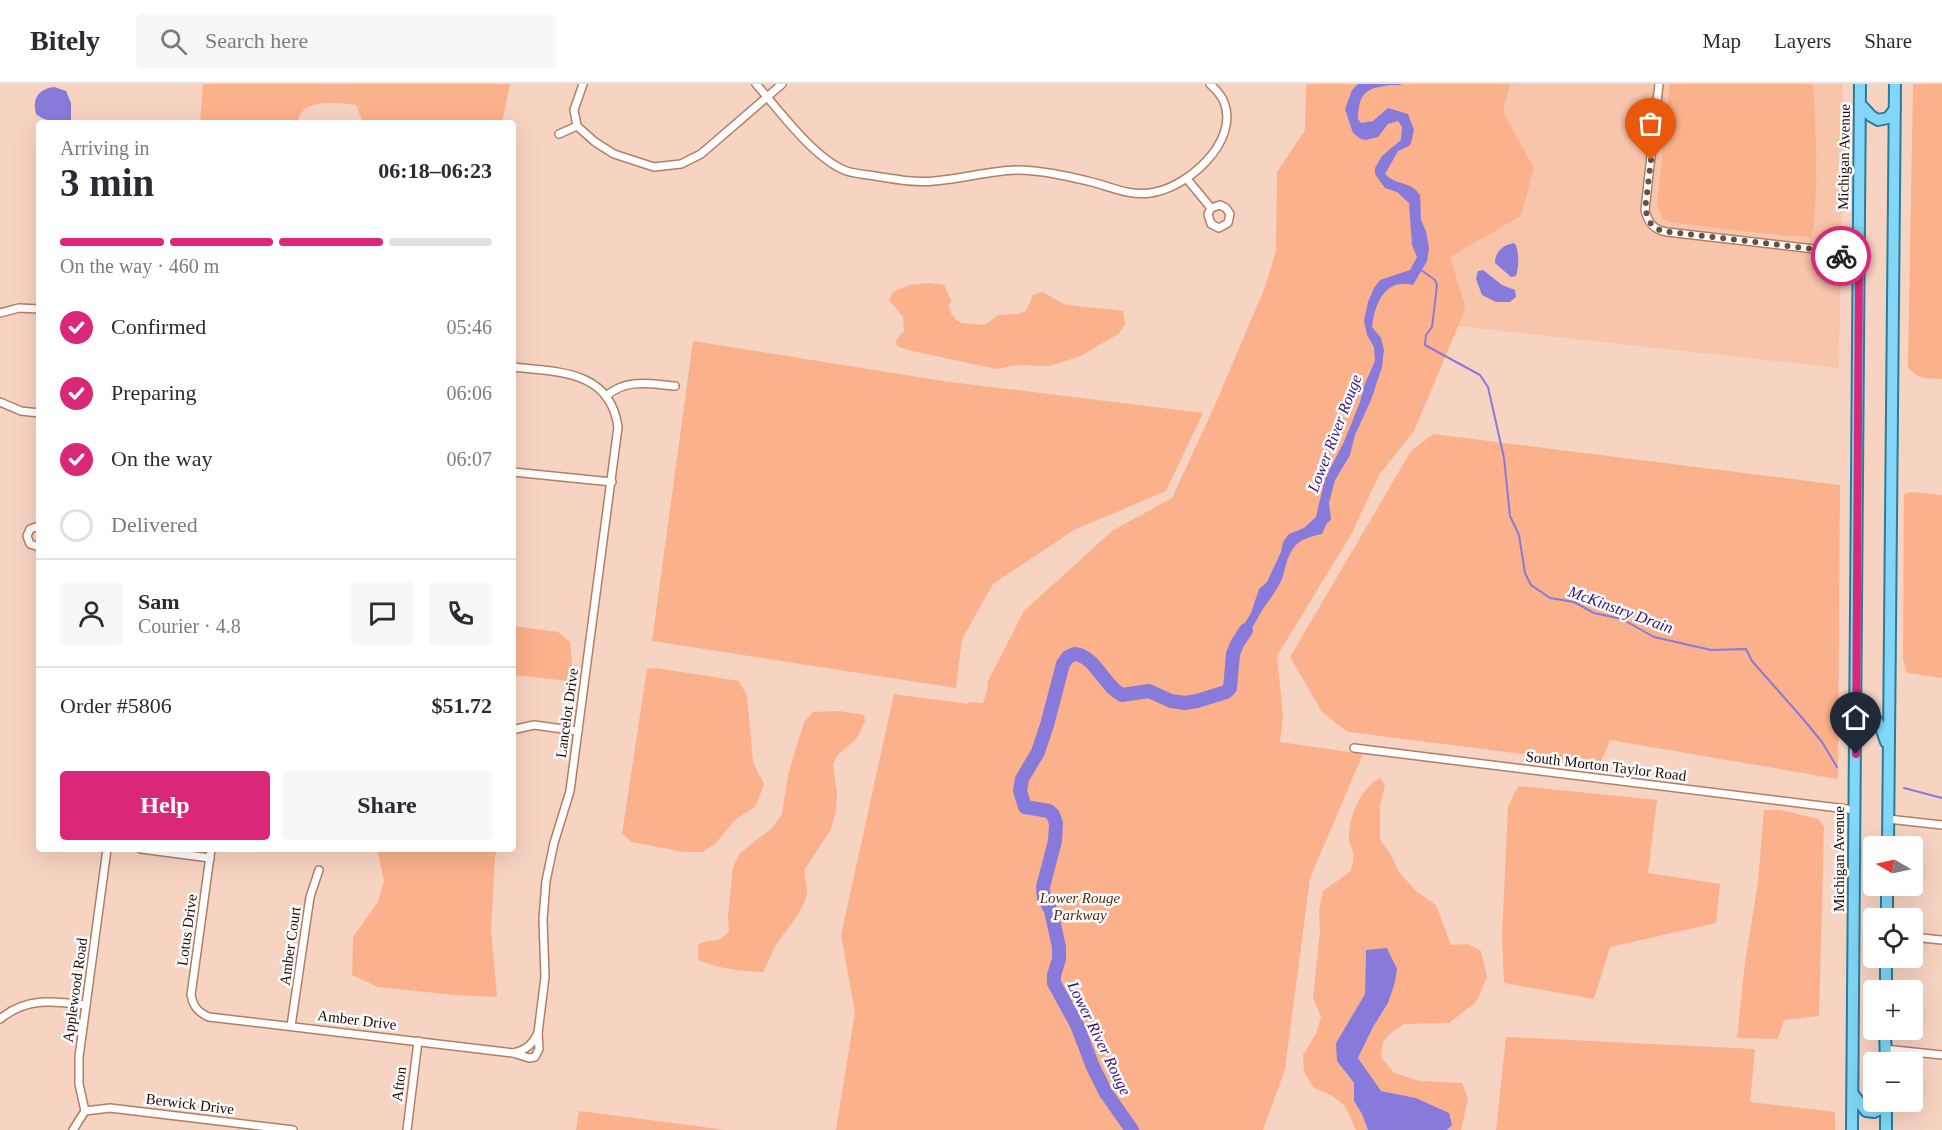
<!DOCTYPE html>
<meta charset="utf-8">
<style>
:root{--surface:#fff;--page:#f7f7f7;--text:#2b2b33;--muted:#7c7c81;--line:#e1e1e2;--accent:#db2777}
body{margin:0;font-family:"Times New Roman",serif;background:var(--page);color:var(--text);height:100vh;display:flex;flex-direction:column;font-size:22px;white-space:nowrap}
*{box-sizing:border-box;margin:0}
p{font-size:20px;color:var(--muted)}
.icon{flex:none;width:33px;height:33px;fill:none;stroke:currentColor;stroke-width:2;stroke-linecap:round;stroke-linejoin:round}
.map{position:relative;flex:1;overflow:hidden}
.side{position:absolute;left:36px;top:36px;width:480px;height:732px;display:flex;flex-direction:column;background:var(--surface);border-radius:6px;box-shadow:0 6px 24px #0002}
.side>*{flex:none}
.needle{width:39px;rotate:279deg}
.buttons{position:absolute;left:1863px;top:752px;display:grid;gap:12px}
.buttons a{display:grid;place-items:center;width:60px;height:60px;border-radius:6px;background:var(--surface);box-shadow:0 6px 24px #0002;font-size:30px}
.pin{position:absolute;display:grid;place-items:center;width:51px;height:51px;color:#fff;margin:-62px -26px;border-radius:50% 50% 50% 0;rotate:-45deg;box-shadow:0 0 6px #0007}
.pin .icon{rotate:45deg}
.courier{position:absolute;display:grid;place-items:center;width:60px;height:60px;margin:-30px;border:4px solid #db2777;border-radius:50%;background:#fff;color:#222;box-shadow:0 2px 8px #0007}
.headline em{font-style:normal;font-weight:800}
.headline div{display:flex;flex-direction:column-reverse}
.headline{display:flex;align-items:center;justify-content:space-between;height:102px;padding:0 24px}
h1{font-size:39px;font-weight:800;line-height:45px}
.bar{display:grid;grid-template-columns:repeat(4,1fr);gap:9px 6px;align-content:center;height:72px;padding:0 24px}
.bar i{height:8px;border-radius:4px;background:var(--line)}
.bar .current{background:var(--accent)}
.bar p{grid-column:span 4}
.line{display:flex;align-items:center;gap:15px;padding:0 24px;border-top:2px solid var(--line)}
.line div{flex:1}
.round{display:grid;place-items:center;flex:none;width:63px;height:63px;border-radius:6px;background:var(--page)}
ol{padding:0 24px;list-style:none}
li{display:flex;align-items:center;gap:18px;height:66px}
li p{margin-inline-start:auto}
li .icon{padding:6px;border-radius:50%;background:var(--accent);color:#fff;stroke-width:4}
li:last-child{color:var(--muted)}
li i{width:33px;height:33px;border:3px solid var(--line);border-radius:50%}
.action{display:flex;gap:12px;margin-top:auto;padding:12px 24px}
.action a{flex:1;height:69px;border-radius:6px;background:var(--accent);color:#fff;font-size:24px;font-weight:800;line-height:69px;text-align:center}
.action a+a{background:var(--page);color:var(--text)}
header{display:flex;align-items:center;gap:36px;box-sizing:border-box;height:84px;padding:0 30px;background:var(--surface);border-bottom:2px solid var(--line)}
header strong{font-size:28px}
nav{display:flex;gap:33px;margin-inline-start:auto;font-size:21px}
.search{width:420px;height:54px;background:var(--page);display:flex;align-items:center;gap:15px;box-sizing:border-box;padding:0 21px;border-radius:6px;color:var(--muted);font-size:22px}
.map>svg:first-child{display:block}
.built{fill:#f8c4aa}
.green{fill:#fbb18b}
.water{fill:#877ada}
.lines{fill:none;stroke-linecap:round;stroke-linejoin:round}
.stream{stroke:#877ada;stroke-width:2}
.river{stroke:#877ada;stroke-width:14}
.street-casing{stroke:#b47e63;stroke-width:10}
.primary-casing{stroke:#297d9b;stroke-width:14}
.street{stroke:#fff;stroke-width:7}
.primary{stroke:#83d6f5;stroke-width:10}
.done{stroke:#695045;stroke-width:6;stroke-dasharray:0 10.8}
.route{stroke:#db2777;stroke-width:8}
.labels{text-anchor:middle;stroke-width:5;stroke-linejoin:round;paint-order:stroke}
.street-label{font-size:15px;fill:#1c0902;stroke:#fdfdfd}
.park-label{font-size:15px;font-style:italic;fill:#552c16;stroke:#fdfdfd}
.water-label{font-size:16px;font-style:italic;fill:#370f84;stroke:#fdfdfd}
</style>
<header>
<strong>Bitely</strong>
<div class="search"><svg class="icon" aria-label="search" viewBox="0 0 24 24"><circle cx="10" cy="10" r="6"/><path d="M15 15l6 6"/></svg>Search here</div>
<nav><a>Map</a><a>Layers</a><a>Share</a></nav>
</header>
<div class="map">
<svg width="1942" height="1046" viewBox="0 0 1942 1046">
<rect width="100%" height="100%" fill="#f7d3c2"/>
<polygon class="built" points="1510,0 1843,0 1839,284 1458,242 1463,231 1450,173 1521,132 1534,84 1503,28"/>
<g class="green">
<path d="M203,0h307l-8,39h-139l-7,-18c-18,-2 -56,-8 -58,18h-98z"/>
<polygon points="1306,0 1510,0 1503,28 1534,84 1521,132 1450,173 1465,222 1463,231 1414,347 1379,391 1352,449 1277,572 1283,631 1280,658 1363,670 1310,794 1285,985 1263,1046 836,1046 855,928 841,851 894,610 968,620 968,618 983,619 987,608 988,597 1024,527 1112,447 1172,414 1215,321 1265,203 1276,167 1277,88 1305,46"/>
<path d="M1670,0h143c3,51 6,102 -1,153l-26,-1 -112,-13 -12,-4 -5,-15z"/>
<path d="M1913,0h29v295c-15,-1 -26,1 -34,-13z"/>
<path d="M929,199l15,2 7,15 -2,7 2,6 5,7 6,3 23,2 13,-10 20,-1 8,-3 7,-16 9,-3c10,4 16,11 27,13 18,3 36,3 54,6l2,14 -7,9 -37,22 -32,10 -32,-1 -21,4 -88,-19 -11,-4 -1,-6 8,-9 -1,-14 -14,-17 4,-8 16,-7z"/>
<polygon points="693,257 943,297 1203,329 1166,407 1074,446 993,500 962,555 956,604 652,557"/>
<polygon points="1433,350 1840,401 1838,695 1610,656 1600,680 1348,648 1322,628 1290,573 1411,367"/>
<polygon points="1911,408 1942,411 1942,594 1907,589 1903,576 1904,410"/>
<polygon points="513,542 558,548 570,558 572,578 569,597 513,591"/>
<polygon points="656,584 739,597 747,612 753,678 764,700 756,722 735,736 715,760 703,768 684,768 632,758 622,750 647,585"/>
<path d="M839,627l25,4 1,6 -8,17 -20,18 -4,8 4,29 -1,17 -5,19 -26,40c-2,10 4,17 1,28 -4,17 -24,37 -33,53 -3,7 -6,15 -10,22 -23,-1 -43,-3 -65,-12v-15c13,-8 18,1 31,-14l-1,-16 5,-48 7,-14 32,-25 10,-14 6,-39 16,-53 9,-10z"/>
<path d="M1380,694l5,7 -5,21v34l11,15 8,17 17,19 20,14 15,40 17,-1 13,7 6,26 -11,25 -27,21 -45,1 -12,8 -9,10 -2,15 13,16 26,8 42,2 6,16 -7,31h-14l5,-5 -4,-12 -32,-15 -35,-7 -23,-33 15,-31 15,-24 -22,-52 -1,43 -29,49 9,29 9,11v18l8,13 6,16h-12l-11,-24 -11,-9 -21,-10 -9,-15 -1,-17 13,-21 5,-17 -8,-19 7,-67 -1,-20 4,-20 28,-20c1,-6 3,-13 2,-19 -1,-5 -4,-9 -4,-13 -1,-21 12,-52 31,-61z"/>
<polygon points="1518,702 1657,716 1648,789 1720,800 1716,839 1610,863 1594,915 1504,899 1502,852 1508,723"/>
<polygon points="1764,726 1781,726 1818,735 1824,743 1819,932 1784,936 1778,955 1737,954 1745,879 1758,798"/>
<polygon points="377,765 497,765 495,773 491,846 497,913 455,911 378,903 352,891 353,853 378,818 384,797"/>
<polygon points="1506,953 1755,965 1750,1018 1835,1028 1835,1046 1496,1046"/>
<polygon points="579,1027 727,1046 576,1046"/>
</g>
<g class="water">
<path d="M1358,0h45c-6,2 -12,0 -19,2 -22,3 -25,12 -26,33l3,4 12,-2 15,-13 20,6 6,16 -3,13 -2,3 -11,5 -13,23c11,12 25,6 35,21l1,25 5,11 3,17 -2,13 -14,24c-28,-7 -38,18 -41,42l9,11 3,12 -2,17 -11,33 -16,35 -5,20 -15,25 -6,23 2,16 -5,6 -4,9c-9,2 -19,4 -26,11 -9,9 -10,22 -14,34 -4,9 -9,16 -15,24 -12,17 -12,26 -30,41l2,-11 12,-20 8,-24 8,-7 14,-30 2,-10 6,-8 15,-6 12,-11 9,-39 19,-36 16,-40 4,-16 11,-25 -1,-14 -7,-12 -3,-14 4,-19 6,-14 6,-8 30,-10 7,-13 -5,-12 -3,-42 -12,-11 -12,-4 -10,-14v-6l7,-12 19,-16 1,-13 -4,-6 -10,3 -10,13 -12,3 -5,-1 -8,-6 -8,-24 7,-19z"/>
<path d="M54,3l12,4 5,12v17c-13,3 -25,2 -35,-6 -4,-15 2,-25 18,-27z"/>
<path d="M1513,159l3,2c3,10 3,21 0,31l-5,1 -16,-14c0,-11 7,-17 18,-20z"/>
<polygon points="1483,186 1502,201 1515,206 1516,213 1510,218 1496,218 1482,211 1476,195 1478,187"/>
<polygon points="1387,864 1397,885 1395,898 1388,919 1373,943 1358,974 1381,1007 1416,1014 1449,1029 1452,1041 1447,1046 1368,1046 1362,1030 1354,1017 1354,999 1337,977 1336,959 1365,910 1366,866"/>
</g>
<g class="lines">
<g class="stream">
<polyline points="1421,186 1435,196 1437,201 1432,243 1426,251 1425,261 1480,291 1488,303 1504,374 1510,432 1519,451 1525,489 1531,501 1550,514 1574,518 1594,529 1622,535 1654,553 1711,566 1746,565 1752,577 1804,636 1822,658 1837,683"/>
<polyline points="1904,704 1942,714"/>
</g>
<path class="river" d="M1132,1046l-26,-37 -13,-26 -16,-42 -23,-42v-8l5,-16v-12l-8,-36 -7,-13 -1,-11 12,-46 1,-18 -3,-8 -4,-4 -24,-4 -5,-16 2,-12 16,-27 9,-27 16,-61 5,-7 7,-3c20,2 29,32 47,41l27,-4 22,10 14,2 12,-2 29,-9 4,-4 3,-34 4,-10 9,-14"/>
<g class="street-casing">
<g id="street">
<polyline points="583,0 574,26 577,42 595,58 614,70 654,83 681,80 701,70 782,0"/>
<path d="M756,0c23,26 56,72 88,86 9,4 21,4 31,6 19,3 40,7 59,5 27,-2 54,-10 82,-11 25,0 51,6 76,12 19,5 38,14 58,11 36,-4 90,-51 74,-91 -3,-8 -9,-13 -14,-18"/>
<path d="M1659,0l-14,126c3,13 9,20 22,22l147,17 45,-5"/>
<polyline points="559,50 577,42"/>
<polyline points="1187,95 1211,124 1208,130 1211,140 1219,144 1228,139 1230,130 1226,124 1220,121 1211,124"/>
<polyline points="1814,165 1827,171 1859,175"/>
<polyline points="0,229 19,224 39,225"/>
<path d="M606,312c21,-18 44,-12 69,-10"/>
<polyline points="0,318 21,327 39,329"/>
<polyline points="513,388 612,398"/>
<polyline points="39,442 30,445 27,452 30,460 39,463"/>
<polyline points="516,645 534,641 578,647"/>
<polyline points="1354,664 1855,726"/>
<polyline points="1888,735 1942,741"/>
<polyline points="141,765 210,774"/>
<path d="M211,765l-20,146c2,12 8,18 18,22l304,36c13,-3 19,-8 25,-20l7,-56 -2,-58 3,-38 8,-38 16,-52 48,-364c-8,-57 -60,-55 -105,-60"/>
<polyline points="1912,853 1942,856"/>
<path d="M0,935c27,-22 54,-18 86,-14"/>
<polyline points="291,942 310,813 319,786"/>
<polyline points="1885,965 1942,971"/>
<polyline points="513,969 529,974 535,973 539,965 538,949"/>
<polyline points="85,1027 110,1024 293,1046"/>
<polyline points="73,1046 85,1027 79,1000 79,973 107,765"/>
<polyline points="407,1046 418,957"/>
</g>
</g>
<g class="primary-casing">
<g id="primary">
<polyline points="1860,20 1871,32 1878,36 1888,34 1895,25"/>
<path d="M1856,633c22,-6 24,8 30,25"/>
<polyline points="1888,762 1895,0"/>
<polyline points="1887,834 1887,801"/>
<polyline points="1886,906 1886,873"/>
<polyline points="1885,945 1886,978"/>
<polyline points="1853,1010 1866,1027 1874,1028 1886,1022"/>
<polyline points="1886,1017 1886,1046"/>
<polyline points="1852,1046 1860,0"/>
</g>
</g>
<use href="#street" class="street"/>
<use href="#primary" class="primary"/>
</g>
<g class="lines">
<polyline class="done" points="1651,76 1645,126 1651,140 1661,147 1814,165 1827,171 1841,172"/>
<polyline class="route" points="1841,172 1859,175 1856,670"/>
</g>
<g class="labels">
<g class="street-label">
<text transform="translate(1844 73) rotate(-89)" y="5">Michigan Avenue</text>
<text transform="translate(567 629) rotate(-82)" y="5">Lancelot Drive</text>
<text transform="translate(1606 682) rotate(7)" y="5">South Morton Taylor Road</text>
<text transform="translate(1839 775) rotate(-90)" y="5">Michigan Avenue</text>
<text transform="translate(187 846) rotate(-82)" y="5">Lotus Drive</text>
<text transform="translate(290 862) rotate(-82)" y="5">Amber Court</text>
<text transform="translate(75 906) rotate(-82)" y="5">Applewood Road</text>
<text transform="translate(357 936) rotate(7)" y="5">Amber Drive</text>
<text transform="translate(399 1000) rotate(-83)" y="5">Afton</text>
<text transform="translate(190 1020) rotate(7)" y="5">Berwick Drive</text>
</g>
<g class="park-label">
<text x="1080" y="819">Lower Rouge<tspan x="1080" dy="17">Parkway</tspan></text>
</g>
<g class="water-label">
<text transform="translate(1334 349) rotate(-69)" y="6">Lower River Rouge</text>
<text transform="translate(1621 525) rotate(20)" y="6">McKinstry Drain</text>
<text transform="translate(1100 954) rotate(64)" y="6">Lower River Rouge</text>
</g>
</g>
</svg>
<div class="buttons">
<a><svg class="needle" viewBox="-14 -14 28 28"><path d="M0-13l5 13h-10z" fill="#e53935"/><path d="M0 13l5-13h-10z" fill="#7c7c81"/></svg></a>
<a><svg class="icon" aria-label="locate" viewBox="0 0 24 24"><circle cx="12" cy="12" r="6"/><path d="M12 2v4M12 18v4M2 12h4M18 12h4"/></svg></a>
<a>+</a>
<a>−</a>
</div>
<div class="pin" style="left:1651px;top:76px;background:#ea580c"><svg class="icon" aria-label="bag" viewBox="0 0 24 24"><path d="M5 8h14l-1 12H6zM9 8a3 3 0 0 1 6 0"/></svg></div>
<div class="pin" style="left:1856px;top:670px;background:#1f2937"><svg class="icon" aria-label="home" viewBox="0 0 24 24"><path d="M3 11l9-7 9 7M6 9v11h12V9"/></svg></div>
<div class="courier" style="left:1841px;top:172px"><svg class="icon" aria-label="bike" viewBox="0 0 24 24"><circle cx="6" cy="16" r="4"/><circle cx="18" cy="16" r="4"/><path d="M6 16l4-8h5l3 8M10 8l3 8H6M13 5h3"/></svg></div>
<section class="side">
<div class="headline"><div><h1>3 min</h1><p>Arriving in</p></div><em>06:18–06:23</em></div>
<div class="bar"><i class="current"></i><i class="current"></i><i class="current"></i><i></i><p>On the way · 460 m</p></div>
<ol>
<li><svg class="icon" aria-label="check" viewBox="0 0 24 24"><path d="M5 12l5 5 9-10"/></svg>Confirmed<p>05:46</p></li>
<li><svg class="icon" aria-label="check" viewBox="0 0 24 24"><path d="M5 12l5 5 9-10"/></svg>Preparing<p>06:06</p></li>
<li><svg class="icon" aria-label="check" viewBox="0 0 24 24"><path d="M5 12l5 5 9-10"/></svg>On the way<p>06:07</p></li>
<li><i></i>Delivered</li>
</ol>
<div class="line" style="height:108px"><a class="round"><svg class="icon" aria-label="person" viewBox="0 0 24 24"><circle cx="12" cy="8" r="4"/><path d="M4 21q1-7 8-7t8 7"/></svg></a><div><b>Sam</b><p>Courier · 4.8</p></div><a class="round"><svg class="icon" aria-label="chat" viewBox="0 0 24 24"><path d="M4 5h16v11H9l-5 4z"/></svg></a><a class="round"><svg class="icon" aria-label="phone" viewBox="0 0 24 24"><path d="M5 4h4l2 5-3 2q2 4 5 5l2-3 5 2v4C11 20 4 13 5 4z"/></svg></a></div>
<div class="line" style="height:78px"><div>Order #5806</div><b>$51.72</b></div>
<div class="action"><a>Help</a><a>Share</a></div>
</section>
</div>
